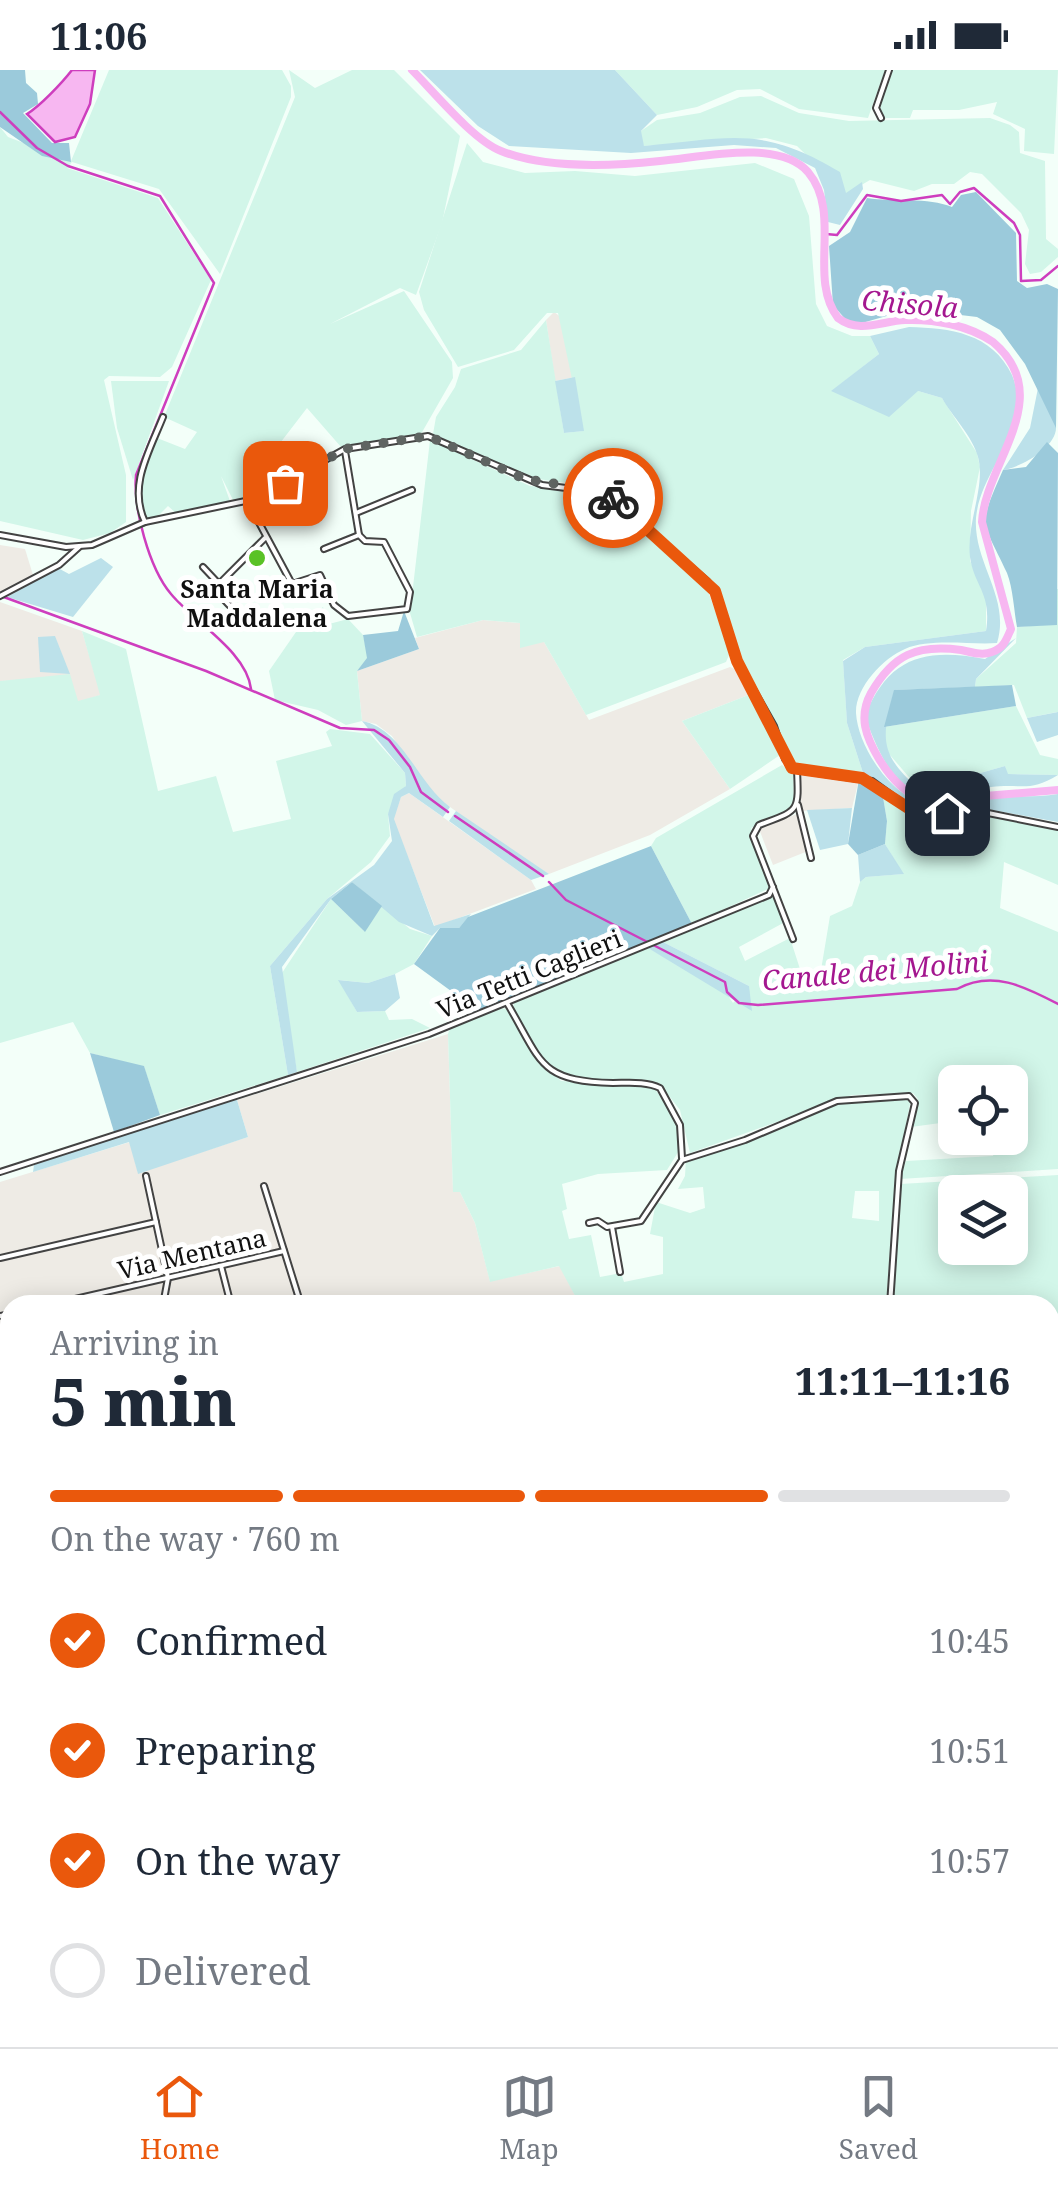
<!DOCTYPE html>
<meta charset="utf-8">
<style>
:root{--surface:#fff;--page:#f2f2f3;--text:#1f2937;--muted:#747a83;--line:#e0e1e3;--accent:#ea580c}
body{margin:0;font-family:"Noto Serif",serif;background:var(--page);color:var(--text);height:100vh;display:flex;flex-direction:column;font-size:38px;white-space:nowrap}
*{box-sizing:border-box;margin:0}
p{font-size:32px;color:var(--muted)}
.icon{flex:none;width:55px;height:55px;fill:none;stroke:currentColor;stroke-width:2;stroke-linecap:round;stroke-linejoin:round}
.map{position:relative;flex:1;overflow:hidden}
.side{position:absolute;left:0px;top:1225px;width:1060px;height:752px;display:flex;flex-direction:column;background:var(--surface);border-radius:30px 30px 0 0;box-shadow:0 5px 25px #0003}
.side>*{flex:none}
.tools{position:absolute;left:938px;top:995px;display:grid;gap:20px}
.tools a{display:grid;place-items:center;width:90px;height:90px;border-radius:15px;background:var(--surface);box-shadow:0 5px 25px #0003;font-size:50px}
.pin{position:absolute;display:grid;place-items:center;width:85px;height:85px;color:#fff;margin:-42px;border-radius:20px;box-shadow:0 5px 15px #0006}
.courier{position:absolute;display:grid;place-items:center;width:100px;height:100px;margin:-50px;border:8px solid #ea580c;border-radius:50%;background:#fff;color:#222;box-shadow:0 2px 12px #0007}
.headline em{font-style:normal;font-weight:800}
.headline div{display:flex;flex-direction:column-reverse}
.headline{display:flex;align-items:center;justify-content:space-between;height:170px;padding:0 50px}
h1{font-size:65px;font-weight:800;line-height:75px}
.bar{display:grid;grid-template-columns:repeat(4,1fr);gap:15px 10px;align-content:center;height:120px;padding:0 50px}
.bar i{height:12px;border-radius:8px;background:var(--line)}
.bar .on{background:var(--accent)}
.bar p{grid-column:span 4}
ol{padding:0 50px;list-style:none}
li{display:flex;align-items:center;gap:30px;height:110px}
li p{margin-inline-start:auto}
li .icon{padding:10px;border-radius:50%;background:var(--accent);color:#fff;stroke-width:4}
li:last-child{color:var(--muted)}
li i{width:55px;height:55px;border:5px solid var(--line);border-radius:50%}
.status{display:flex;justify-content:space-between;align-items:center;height:70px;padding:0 50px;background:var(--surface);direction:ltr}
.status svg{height:28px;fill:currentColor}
.tab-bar{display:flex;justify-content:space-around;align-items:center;height:140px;border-top:2px solid var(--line);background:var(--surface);font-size:28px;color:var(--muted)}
.tab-bar a{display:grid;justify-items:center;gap:5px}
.tab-bar .on{color:var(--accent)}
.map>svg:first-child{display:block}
.industrial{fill:#eeebe5}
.farmland{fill:#d2f6e9;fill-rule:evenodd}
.green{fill:#bce1ea}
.forest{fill:#9bcadb}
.water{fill:#f7b7f1;stroke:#ce3ebe;stroke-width:2.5}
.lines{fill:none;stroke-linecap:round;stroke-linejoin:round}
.stream{stroke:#ce3ebe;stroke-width:2.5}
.river{stroke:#f7b7f1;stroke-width:8}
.street-casing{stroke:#434343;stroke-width:8}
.secondary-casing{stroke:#323232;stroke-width:10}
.street{stroke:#fff;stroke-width:4}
.secondary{stroke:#aeffdf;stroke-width:6}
.done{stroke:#5f6462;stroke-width:10;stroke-dasharray:0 18}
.route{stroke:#ea580c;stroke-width:12}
.poi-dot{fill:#5ac226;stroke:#fff;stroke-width:4}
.labels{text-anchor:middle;stroke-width:10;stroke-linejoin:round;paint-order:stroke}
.poi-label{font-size:25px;font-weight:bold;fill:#101010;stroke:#fff}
.street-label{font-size:25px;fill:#101010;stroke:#fff}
.water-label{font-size:28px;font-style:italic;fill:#a4178f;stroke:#fff}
</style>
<div class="status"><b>11:06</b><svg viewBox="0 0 49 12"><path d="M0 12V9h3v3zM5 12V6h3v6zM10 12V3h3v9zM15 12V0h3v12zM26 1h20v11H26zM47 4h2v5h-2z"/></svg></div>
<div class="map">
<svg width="1058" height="1977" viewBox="0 0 1058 1977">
<rect width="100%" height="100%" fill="#f3fff9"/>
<g class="industrial">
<polygon points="554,242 562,248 575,307 555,311 546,250"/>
<polygon points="0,475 25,479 33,505 0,522"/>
<polygon points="0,532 82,561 101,625 78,632 41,610 0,611"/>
<polygon points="483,550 520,553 544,572 589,650 730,597 737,600 751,624 682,651 730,719 650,765 549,804 495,769 429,722 392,666 376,654 362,651 357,601 419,579 415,568"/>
<polygon points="800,705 859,709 852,738 801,741"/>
<polygon points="409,723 531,810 536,819 435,857 393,749 401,727"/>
<polygon points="797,744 808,781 773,795 759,759"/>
<polygon points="448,964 453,1121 460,1122 475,1153 490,1211 560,1196 580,1235 10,1235 10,1878 0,1873 0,1112 130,1072 138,1103 248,1067 237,1030"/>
</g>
<g class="farmland">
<polygon points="109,0 282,0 291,16 291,27 220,204 159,119 72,92 67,98 158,128 211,210 172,297 160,307 109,306 104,310 126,405 126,452 110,463 83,470 0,451 0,57 8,67 71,91"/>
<polygon points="289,0 315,18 352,0 394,0 460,66 442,153 416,225 400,218 330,254 404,221 452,292 453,308 421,364 341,377 307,338 274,381 285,392 260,424 233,430 221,406 231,434 177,444 168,436 158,446 146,449 137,433 138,418 157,368 185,379 197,362 164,347 295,27"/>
<polygon points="615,0 885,0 868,48 799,39 760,19 737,20 697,37 657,45"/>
<polygon points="891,0 1058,0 1054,84 1024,81 1025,59 993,44 997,32 959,40 913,40 910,48 881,48 878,31"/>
<polygon points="761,26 799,43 849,51 990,48 1010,55 1019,62 1020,83 1045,91 1046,169 1058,179 1058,187 1041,202 1030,204 1025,194 1029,160 1021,143 982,104 970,102 954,114 932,114 914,121 870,110 846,124 797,76 766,68 644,76 641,71 641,61 657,50 700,43 740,27"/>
<polygon points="467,73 483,92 525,103 575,101 635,106 755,93 794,109 809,146 816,234 827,256 852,266 870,266 879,284 832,321 918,321 942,328 977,383 980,397 971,441 970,491 986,521 986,561 865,577 843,590 847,653 863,703 803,699 791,693 775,653 744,601 711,510 618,429 595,417 524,407 433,364 436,347 455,317 461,299 521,280 546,250 564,363 583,361 558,243 547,243 514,280 458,297 424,240 419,222"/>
<polygon points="111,311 169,311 133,410 117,358"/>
<polygon points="430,370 530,416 587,421 609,428 705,513 725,568 729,585 726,592 586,645 544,572 520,578 520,553 483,550 417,567 410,543"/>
<polygon points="1054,519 1058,519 1058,655 1057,642 1027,648 1014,615 975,617 976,609 1016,573 1017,557 1057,554"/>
<polygon points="323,537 329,554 348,549 363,565 368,588 357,601 362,651 346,655 318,640 275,630 269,601 296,562"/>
<polygon points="82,561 126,579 158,721 216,706 233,762 291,749 276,691 332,676 326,662 330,659 370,664 405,703 406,716 388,744 390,766 371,792 327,829 270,896 288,1005 160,1045 144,997 90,983 73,952 0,973 0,611 70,604 78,631 100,625"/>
<polygon points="751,624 769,653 780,685 730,719 682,651"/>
<polygon points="1016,636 1040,685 1058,689 1058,705 1007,704 1005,696 920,720 884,678 884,657"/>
<polygon points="782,695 793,704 794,737 751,758 770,818 692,854 651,776 656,768"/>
<polygon points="882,721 904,742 922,748 977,744 1058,759 1058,815 1004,792 1000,838 1058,862 1058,1099 900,1109 906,1091 993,1086 997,1068 1010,1068 1010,1012 955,1012 955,1051 911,1057 918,1029 913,1023 852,1025 690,1083 680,1040 659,1013 567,1008 543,991 513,939 514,932 648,878 724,920 733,933 749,916 663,872 774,825 785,852 739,877 745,891 790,868 800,899 821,900 830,846 852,836 860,812 866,807 903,804 885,774 887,751"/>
<polygon points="331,829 364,861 382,836 410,859 432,866 414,894 395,904 368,913 339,910 357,942 385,941 389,950 412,949 430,958 297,1002 280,906"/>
<path d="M500,938l8,1 28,46 25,26 92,5 25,36 2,27 -13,21 -69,4 -36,10 5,25 -5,2 7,28 22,-4 9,42 21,-4 3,9 39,-8v-37l-13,-3 6,-32 34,11 15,-5 -2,-21 -25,2 7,-13 1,-17 163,-59 62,-1 -15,77 -10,129h-306l-21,-39 -69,16 -15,-59 -15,-31h-7l-5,-158 2,-6zM855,1121h24v30l-27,-3z"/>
<path d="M1058,1105v145l-8,1v-16h-159l9,-121zM955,1122h55v56h-55z"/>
<polygon points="1050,1705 1058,1711 1058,1943 1050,1947"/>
<polygon points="0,1912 10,1916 10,1968 38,1968 45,1977 0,1977"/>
<polygon points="415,1968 515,1968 508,1977 413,1977"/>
<polygon points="655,1968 983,1968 973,1977 667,1977"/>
</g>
<g class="green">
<path d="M420,0h195l42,45 -16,16 3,15c87,-8 118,-21 196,26l6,21 16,-11 1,7 -23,36 -12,-3 -4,-32 -9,-22 -39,-20 -42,-3 -103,8 -122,-7 -31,-20z"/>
<path d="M909,257c41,1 83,6 103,48 5,13 9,31 5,45 -11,33 -38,63 -41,98 -3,45 35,80 21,125 -27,2 -67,-5 -92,6 -22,9 -50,39 -49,64 2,35 37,86 73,92 19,3 40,-6 60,-8 24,-2 45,1 69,-3v28l-71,-13h-72l-52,-36 -16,-50 -4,-62 22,-14 121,-16c6,-38 -12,-45 -16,-74 -4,-33 16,-71 8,-100 -5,-20 -26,-41 -36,-59l-24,-7 -29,26 -58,-26 48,-37 -9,-18z"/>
<polygon points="575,307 584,361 564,363 555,311"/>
<path d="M1038,318c5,11 15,26 18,38 2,21 -36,42 -53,44l27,-42z"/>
<polygon points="101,488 113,497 73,547 7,527 58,498 69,504"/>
<polygon points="55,566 70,604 40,602 38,567"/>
<path d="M1016,568l-40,41 -1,8 -80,3c-15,49 -15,65 25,100l85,-24 3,8 50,1c-29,18 -37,8 -67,12 -18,3 -36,11 -54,12 -41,0 -61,-52 -72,-83 24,-60 61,-68 120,-57z"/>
<polygon points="1058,642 1058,665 1037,672 1027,648"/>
<path d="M362,651c41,8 55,62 88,86l-7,10 -34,-24 -8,4 -7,22 40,107 37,-12 -12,14h-19l-8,8 -33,-14 -47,-40 -21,17 -49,68 15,105 -9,3 -18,-109 57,-67 47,-34 18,-24 -4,-27 6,-20 12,-8 -1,-13z"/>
<polygon points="852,738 848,774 820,780 807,740"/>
<polygon points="456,741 549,804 531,810 449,751"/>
<polygon points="885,774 904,804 866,807 860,812 858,785"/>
<polygon points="663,872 749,916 752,941 648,878"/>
<polygon points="395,904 400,928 385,941 357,942 338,910 368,913"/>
<polygon points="227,1030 237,1030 248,1067 138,1104 129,1072 33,1102 34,1095"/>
</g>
<g class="forest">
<polygon points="0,0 25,0 26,13 37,23 38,34 23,43 52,73 69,73 71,92 42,86 0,57"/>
<path d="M976,122l40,41 1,48 10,7 20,-4 11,5 -2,139 -31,-64 -25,-34 -23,-13 -66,-8 -49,14 -15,-2 -14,-16 -4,-59 21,-14 17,-34c27,4 61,-1 85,9l9,-12z"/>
<path d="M1047,372l11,11 -1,172 -40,2c-3,-16 -4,-39 -10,-54 -25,-54 -30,-44 -4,-103l23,-3z"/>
<polygon points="404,541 419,579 357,601 367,588 363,565 398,561"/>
<polygon points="1012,615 1016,636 884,657 894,620"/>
<polygon points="859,709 882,721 887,751 885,774 858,785 848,774"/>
<polygon points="651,776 692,854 469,944 451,921 414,894 440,858 459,858 468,847"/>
<polygon points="352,812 382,836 365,862 331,829"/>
<polygon points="90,983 144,996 160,1045 114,1062"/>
</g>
<path class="water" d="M72,0h23l-5,34 -15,33 -20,5 -28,-28c13,-8 35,-31 45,-44z"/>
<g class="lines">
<g class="stream">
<path d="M0,42l37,36 31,18 92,30 54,87 -78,192c-3,33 13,93 35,119 23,28 76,58 80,95"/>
<polyline points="826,164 837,165 867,125 901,131 942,125 950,134 960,122 974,118 1014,153 1020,165 1021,211 1041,210 1058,196"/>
<polyline points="1,526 206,601 340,658 374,660 389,670 410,697 421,722 448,742"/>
<polyline points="455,746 543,806"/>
<path d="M549,812l17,18 159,82 2,10 12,11 19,2 199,-16c35,-19 67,-3 101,15"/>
</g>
<path class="river" d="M412,0c22,22 61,70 89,81 45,18 112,15 159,10 39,-3 118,-23 148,11 35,42 -1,105 30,146 21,16 44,3 67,2 30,-1 63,5 88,22 65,55 -8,121 -11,180l29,107c-5,11 -7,19 -19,23 -10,4 -21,0 -31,-2 -45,-6 -68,5 -90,43 -13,24 -5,44 8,66 11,18 25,34 45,42l134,-11"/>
<g class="street-casing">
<g id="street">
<polyline points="881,48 876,38 889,0"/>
<polyline points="345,381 359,465"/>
<polyline points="248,432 292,514 320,505 334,535 348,546 407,539 410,522 384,472 365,471 359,465"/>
<polyline points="356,443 412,420"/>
<path d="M145,452c-17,-36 4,-70 18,-105"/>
<polyline points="0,465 66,477 92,475 145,452 255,429 345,379 428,366 542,415 606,423 707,511 715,521 737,591 774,656 785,689 797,700"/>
<polyline points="324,479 359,465"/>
<polyline points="203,497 219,514"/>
<polyline points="214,519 229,535"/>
<polyline points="0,526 59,495 79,477"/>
<polyline points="207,526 265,468"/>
<polyline points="797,700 872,711 916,743 988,743 1058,757"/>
<polyline points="798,735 811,788"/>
<path d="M793,869l-40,-103 6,-11c40,-15 40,-12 38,-55"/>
<path d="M507,933c35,59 31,78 106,80 15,0 33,-2 47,5l20,37 2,33"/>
<polyline points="0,1102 429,964 769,825 773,817"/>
<polyline points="146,1106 168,1208 163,1235"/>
<polyline points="264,1116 301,1235"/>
<polyline points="589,1153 598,1151 607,1157 641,1151 682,1090 745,1070 837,1031 909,1026 915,1033 899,1101 890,1235"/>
<polyline points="612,1157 620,1202"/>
<polyline points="0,1188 156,1152"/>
<polyline points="221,1196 231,1235"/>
<polyline points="49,1235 284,1181"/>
<polyline points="0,1246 10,1244"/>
<polyline points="1050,1321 1058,1320"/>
<polyline points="1050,1367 1058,1366"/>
<polyline points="0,1379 10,1376"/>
<polyline points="0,1405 10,1408"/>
<polyline points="1050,1433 1058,1431"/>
<polyline points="0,1491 10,1494"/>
<polyline points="0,1498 10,1457"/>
<polyline points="0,1572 10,1575"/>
<polyline points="0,1654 10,1656"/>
<polyline points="66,1968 67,1977"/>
<polyline points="278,1977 282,1968"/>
<polyline points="348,1977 352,1968"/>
<polyline points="408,1977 410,1968"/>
<polyline points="534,1977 542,1968"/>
<polyline points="642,1977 647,1968"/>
</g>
</g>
<g class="secondary-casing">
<g id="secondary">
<polyline points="0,1877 10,1881"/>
<polyline points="220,1968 243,1977"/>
</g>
</g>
<use href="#street" class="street"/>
<use href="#secondary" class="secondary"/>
</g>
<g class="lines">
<polyline class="done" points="285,413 345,379 428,366 525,409 596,420 613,428"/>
<polyline class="route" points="613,428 715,521 737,591 792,698 862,708 916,743 947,743"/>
</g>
<circle class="poi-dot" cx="257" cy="488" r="10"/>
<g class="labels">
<g class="poi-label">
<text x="257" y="528">Santa Maria<tspan x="257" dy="29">Maddalena</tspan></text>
</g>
<g class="street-label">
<text transform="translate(529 904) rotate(-22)" y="9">Via Tetti Caglieri</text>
<text transform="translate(192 1184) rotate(-13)" y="9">Via Mentana</text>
</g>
<g class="water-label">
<text transform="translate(910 234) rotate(5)" y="10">Chisola</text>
<text transform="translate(875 901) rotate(-5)" y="10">Canale dei Molini</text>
</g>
</g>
</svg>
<div class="tools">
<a><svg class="icon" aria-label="locate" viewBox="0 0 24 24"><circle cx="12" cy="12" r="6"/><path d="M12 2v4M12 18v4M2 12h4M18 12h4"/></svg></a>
<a><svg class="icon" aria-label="layers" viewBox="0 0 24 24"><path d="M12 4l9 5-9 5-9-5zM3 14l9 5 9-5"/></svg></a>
</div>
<div class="pin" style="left:285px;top:413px;background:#ea580c"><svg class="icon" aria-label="bag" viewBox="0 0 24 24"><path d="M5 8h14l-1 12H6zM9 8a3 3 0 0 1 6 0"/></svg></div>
<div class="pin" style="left:947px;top:743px;background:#1f2937"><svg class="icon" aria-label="home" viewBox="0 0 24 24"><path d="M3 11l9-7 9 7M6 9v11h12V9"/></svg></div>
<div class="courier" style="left:613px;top:428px"><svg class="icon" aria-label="bike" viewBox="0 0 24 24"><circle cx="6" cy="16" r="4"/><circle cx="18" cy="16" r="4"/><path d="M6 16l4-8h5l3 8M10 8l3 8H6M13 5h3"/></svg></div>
<section class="side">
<div class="headline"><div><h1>5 min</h1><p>Arriving in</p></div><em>11:11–11:16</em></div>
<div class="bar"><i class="on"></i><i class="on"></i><i class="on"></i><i></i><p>On the way · 760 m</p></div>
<ol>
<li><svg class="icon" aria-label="check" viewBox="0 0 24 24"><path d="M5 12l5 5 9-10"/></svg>Confirmed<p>10:45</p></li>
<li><svg class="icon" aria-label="check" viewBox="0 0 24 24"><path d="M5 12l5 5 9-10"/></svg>Preparing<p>10:51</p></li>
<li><svg class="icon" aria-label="check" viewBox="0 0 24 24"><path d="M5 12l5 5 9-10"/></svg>On the way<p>10:57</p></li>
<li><i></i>Delivered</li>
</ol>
</section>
</div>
<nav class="tab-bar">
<a class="on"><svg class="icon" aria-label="home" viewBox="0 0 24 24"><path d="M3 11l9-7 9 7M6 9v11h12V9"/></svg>Home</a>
<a><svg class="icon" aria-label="map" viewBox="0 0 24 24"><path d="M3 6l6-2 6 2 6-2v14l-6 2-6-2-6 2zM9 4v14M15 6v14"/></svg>Map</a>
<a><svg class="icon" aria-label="saved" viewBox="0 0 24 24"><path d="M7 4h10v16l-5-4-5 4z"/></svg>Saved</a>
</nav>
